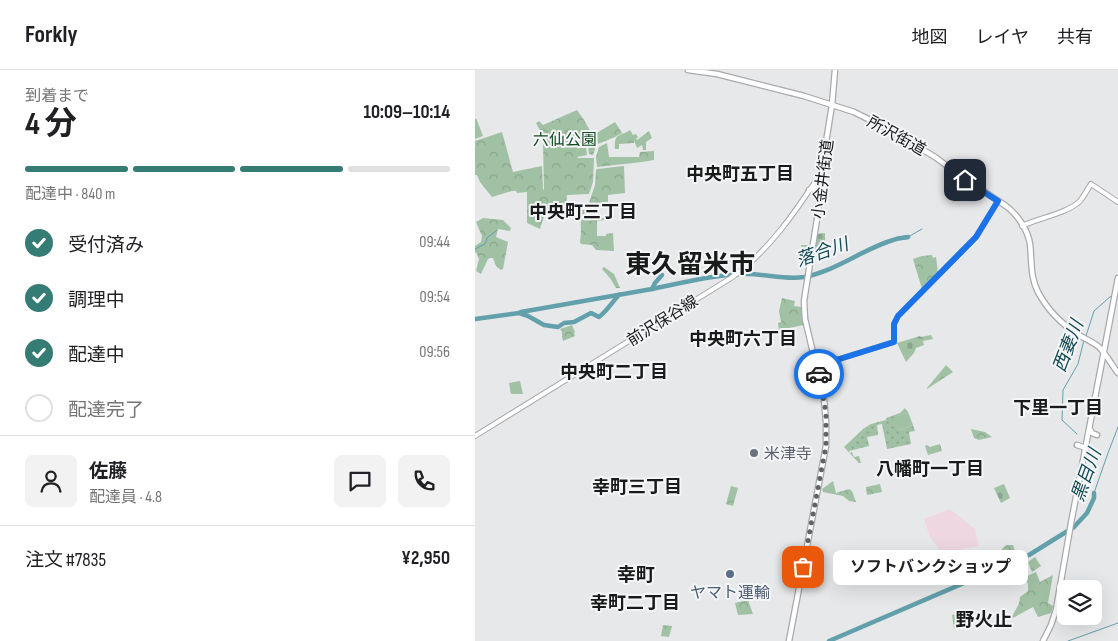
<!DOCTYPE html>
<html lang="ja">
<meta charset="utf-8">
<style>
:root{--surface:#fff;--page:#f2f2f2;--text:#202124;--muted:#757577;--line:#e0e0e0;--accent:#357c74}
body{margin:0;font-family:"Sofia Sans Condensed","Noto Sans JP",sans-serif;background:var(--page);color:var(--text);height:100vh;display:flex;flex-direction:column;font-size:19px;white-space:nowrap}
*{box-sizing:border-box;margin:0}
p{font-size:16px;color:var(--muted)}
.icon{flex:none;width:28px;height:28px;fill:none;stroke:currentColor;stroke-width:2;stroke-linecap:round;stroke-linejoin:round}
.map{position:relative;flex:1;overflow:hidden}
.side{display:flex;flex-direction:column;background:var(--surface);width:475px}
.side>*{flex:none}
.tools{position:absolute;left:582px;top:510px;display:grid;gap:10px}
.tools a{display:grid;place-items:center;width:45px;height:45px;border-radius:8px;background:var(--surface);box-shadow:0 5px 20px #0002;font-size:25px}
.pin{position:absolute;display:grid;place-items:center;width:42px;height:42px;color:#fff;margin:-21px;border-radius:10px;box-shadow:0 2px 8px #0006}
.courier{position:absolute;display:grid;place-items:center;width:50px;height:50px;margin:-25px;border:4px solid #1a73e8;border-radius:50%;background:#fff;color:#222;box-shadow:0 1px 6px #0007}
.bubble{position:absolute;height:35px;border-radius:8px;background:var(--surface);box-shadow:0 5px 20px #0002;font-size:16px;font-weight:700;line-height:35px;text-align:center}
.summary em{font-style:normal;font-weight:700}
.summary div{display:flex;flex-direction:column-reverse}
.summary{display:flex;align-items:center;justify-content:space-between;height:85px;padding:0 25px}
h1{font-size:32px;font-weight:700;line-height:38px}
.bar{display:grid;grid-template-columns:repeat(4,1fr);gap:8px 5px;align-content:center;height:60px;padding:0 25px}
.bar i{height:6px;border-radius:4px;background:var(--line)}
.bar .selected{background:var(--accent)}
.bar p{grid-column:span 4}
.line{display:flex;align-items:center;gap:12px;padding:0 25px;border-top:1px solid var(--line)}
.line div{flex:1}
.round{display:grid;place-items:center;flex:none;width:52px;height:52px;border-radius:8px;background:var(--page)}
ol{padding:0 25px;list-style:none}
li{display:flex;align-items:center;gap:15px;height:55px}
li p{margin-inline-start:auto}
li .icon{padding:5px;border-radius:50%;background:var(--accent);color:#fff;stroke-width:4}
li:last-child{color:var(--muted)}
li i{width:28px;height:28px;border:2px solid var(--line);border-radius:50%}
header{display:flex;align-items:center;gap:30px;box-sizing:border-box;height:70px;padding:0 25px;background:var(--surface);border-bottom:1px solid var(--line)}
header strong{font-size:24px}
nav{display:flex;gap:28px;margin-inline-start:auto;font-size:18px}
main{display:flex;flex:1;min-height:0}
.map>svg:first-child{display:block}
.commercial{fill:#efd7e1}
.grass{fill:url(#grass-dots)}
.forest{fill:url(#forest-crowns)}
.cemetery{fill:url(#cemetery-stones)}
.pitch{fill:#a1c1a4}
.lines{fill:none;stroke-linecap:round;stroke-linejoin:round}
.stream{stroke:#62a0ab;stroke-width:1}
.river{stroke:#62a0ab;stroke-width:4.5}
.secondary-casing{stroke:#a8a9ab;stroke-width:6}
.primary-casing{stroke:#a8a9ab;stroke-width:7}
.secondary{stroke:#fff;stroke-width:4}
.primary{stroke:#fff;stroke-width:4.5}
.done{stroke:#616263;stroke-width:5;stroke-dasharray:0 9}
.route{stroke:#1a73e8;stroke-width:6}
.worship-dot{fill:#6b7280;stroke:#f4f5f7;stroke-width:2}
.service-dot{fill:#5c6f8a;stroke:#f4f5f7;stroke-width:2}
.labels{text-anchor:middle;stroke-width:4;stroke-linejoin:round;paint-order:stroke}
.street-label{font-size:16px;fill:#191a1a;stroke:#f4f5f7}
.park-label{font-size:16px;fill:#104c1e;stroke:#f4f5f7}
.worship-label{font-size:16px;fill:#5b616d;stroke:#f4f5f7;text-anchor:start}
.service-label{font-size:16px;fill:#4e5e75;stroke:#f4f5f7}
.neighbourhood-label{font-size:18px;font-weight:bold;fill:#191a1a;stroke:#f4f5f7}
.water-label{font-size:18px;font-style:italic;fill:#114a53;stroke:#f4f5f7}
.quarter-label{font-size:19px;font-weight:bold;fill:#191a1a;stroke:#f4f5f7}
.town-label{font-size:26px;font-weight:bold;fill:#191a1a;stroke:#f4f5f7}
</style>
<header>
<strong>Forkly</strong>
<nav><a>地図</a><a>レイヤ</a><a>共有</a></nav>
</header>
<main>
<section class="side">
<div class="summary"><div><h1>4 分</h1><p>到着まで</p></div><em>10:09–10:14</em></div>
<div class="bar"><i class="selected"></i><i class="selected"></i><i class="selected"></i><i></i><p>配達中 · 840 m</p></div>
<ol>
<li><svg class="icon" aria-label="check" viewBox="0 0 24 24"><path d="M5 12l5 5 9-10"/></svg>受付済み<p>09:44</p></li>
<li><svg class="icon" aria-label="check" viewBox="0 0 24 24"><path d="M5 12l5 5 9-10"/></svg>調理中<p>09:54</p></li>
<li><svg class="icon" aria-label="check" viewBox="0 0 24 24"><path d="M5 12l5 5 9-10"/></svg>配達中<p>09:56</p></li>
<li><i></i>配達完了</li>
</ol>
<div class="line" style="height:90px"><a class="round"><svg class="icon" aria-label="person" viewBox="0 0 24 24"><circle cx="12" cy="8" r="4"/><path d="M4 21q1-7 8-7t8 7"/></svg></a><div><b>佐藤</b><p>配達員 · 4.8</p></div><a class="round"><svg class="icon" aria-label="chat" viewBox="0 0 24 24"><path d="M4 5h16v11H9l-5 4z"/></svg></a><a class="round"><svg class="icon" aria-label="phone" viewBox="0 0 24 24"><path d="M5 4h4l2 5-3 2q2 4 5 5l2-3 5 2v4C11 20 4 13 5 4z"/></svg></a></div>
<div class="line" style="height:65px"><div>注文 #7835</div><b>¥2,950</b></div>
</section>
<div class="map">
<svg width="643" height="571" viewBox="0 0 643 571">
<defs>
<pattern id="grass-dots" width="8" height="8" patternUnits="userSpaceOnUse" patternTransform="scale(1.25)"><rect width="8" height="8" fill="#a1c1a4"/><path d="M2 2h.1M6 6h.1" fill="none" stroke="#8aa58d" stroke-width="1.8" stroke-linecap="round"/></pattern>
<pattern id="forest-crowns" width="20" height="18" patternUnits="userSpaceOnUse" patternTransform="scale(1.25)"><rect width="20" height="18" fill="#a1c1a4"/><path d="M2 6a3 3 0 1 1 6 0M12 15a3 3 0 1 1 6 0" fill="none" stroke="#8aa58d"/></pattern>
<pattern id="cemetery-stones" width="16" height="16" patternUnits="userSpaceOnUse" patternTransform="scale(1.25)"><rect width="16" height="16" fill="#a1c1a4"/><path d="M2 7V4a2 2 0 0 1 4 0v3zM10 15v-3a2 2 0 0 1 4 0v3z" fill="#8aa58d"/></pattern>
</defs>
<rect width="100%" height="100%" fill="#e7e8ea"/>
<polygon class="commercial" points="475,439 500,459 504,476 486,479 487,491 484,494 467,499 468,495 463,478 455,467 449,449"/>
<polygon class="grass" points="430,338 433,342 420,347 425,360 438,355 440,361 434,362 436,374 412,379 407,354 402,355 403,365 392,367 394,376 374,381 375,383 377,382 379,387 384,386 386,393 384,393 369,377 388,359 396,354 411,350 411,348 425,343"/>
<g class="forest">
<polygon points="102,40 109,50 117,64 121,76 118,85 114,84 113,76 111,77 112,85 102,87 103,88 119,88 118,112 114,124 92,125 90,142 86,143 71,140 65,159 52,153 52,122 42,123 41,121 37,121 17,127 5,112 2,105 0,105 0,71 27,62 38,102 67,96 68,119 69,120 68,71 67,64 61,53 64,51 68,55"/>
<polygon points="1,48 8,66 0,69 0,49"/>
<polygon points="140,52 147,63 140,67 123,74 120,64"/>
<path d="M155,60l3,5 3,-1 2,3 -2,2 1,1 12,-9 3,7 -6,4v8h-3l-1,-5 -5,3 -3,-8v3l-15,1v5h-4c-1,-17 5,-12 15,-19z"/>
<polygon points="132,73 134,87 164,87 165,82 179,81 179,90 167,92 122,97 121,87 124,77"/>
<polygon points="149,96 150,123 133,125 133,135 114,133 120,115 121,100 122,99"/>
<path d="M113,135l7,1v4h4v8h14v1l-16,2v15h9v-2l7,-1 1,18 -18,-1 -4,-5 -11,-1 -1,-2c2,-11 0,-21 1,-32h5z"/>
<path d="M8,148l20,2 8,8 -1,3 -12,-2 -2,8 12,5 -5,27 -2,1c-5,-3 -6,-6 -8,-12h-3l-2,1 -7,15 -5,-3 3,-12 -3,-7 -1,1v-7l6,-4 1,-6 -6,-14z"/>
<polygon points="326,175 337,175 333,196"/>
<polygon points="457,185 458,188 461,187 463,203 447,219 438,189 447,186"/>
<polygon points="129,197 139,204 145,218 141,218 135,208 127,199"/>
<polygon points="307,228 320,231 319,236 326,237 329,255 304,260 303,253 306,252 304,241"/>
<polygon points="97,255 100,262 99,263 100,266 88,271 87,267 87,262 85,259"/>
<polygon points="471,295 478,302 452,319 452,318"/>
<polygon points="45,311 48,324 36,324 34,313"/>
<polygon points="496,359 510,362 517,367 504,370 499,368"/>
<polygon points="465,374 467,381 453,385 450,376 452,375 455,377"/>
<polygon points="358,411 361,423 374,419 377,421 381,432 374,431 368,426 348,422 347,419"/>
<polygon points="405,414 407,422 392,425 391,417"/>
<polygon points="256,416 263,418 258,436 251,434"/>
<path d="M532,475h6l4,12 -30,12 -1,-1 12,-5c2,-6 2,-15 9,-18z"/>
<polygon points="560,487 566,496 557,502 553,492"/>
<path d="M561,502l4,10 13,-7 -5,28 5,3 -2,7 -13,4 -5,-10 -22,12c2,-7 9,-13 9,-22l8,-6v-7l-3,-7z"/>
<polygon points="273,530 278,544 263,545 260,533"/>
<polygon points="188,555 197,556 194,567 186,566"/>
</g>
<g class="cemetery">
<polygon points="350,163 350,174 352,175 352,182 340,179 342,164"/>
<polygon points="456,265 458,269 448,271 449,275 441,278 439,283 431,292 422,273 445,266 446,267"/>
<polygon points="529,414 535,428 526,433 519,418"/>
</g>
<g class="pitch">
<polygon points="433,342 438,355 425,360 419,347"/>
<polygon points="490,543 492,557 479,559 477,545"/>
</g>
<g class="lines">
<g class="stream">
<polyline points="433,167 447,159"/>
<polyline points="0,179 10,174 12,168 22,160"/>
<polyline points="611,266 619,241 636,226"/>
<polyline points="602,364 587,350 588,320 603,294 609,270"/>
<polyline points="619,423 633,383 643,357"/>
<polyline points="593,571 643,553"/>
</g>
<g class="river">
<path d="M177,219c30,-6 64,-15 95,-15 20,0 38,6 57,3 32,-6 59,-28 89,-37 5,-2 10,-2 15,-3"/>
<polyline points="46,242 177,219 180,213 187,205"/>
<path d="M0,249l44,-6 9,3 16,9 14,2 6,-4 10,-1 17,-9 8,4c9,-7 13,-15 20,-22"/>
<polyline points="354,571 554,485 599,457 612,443 619,428 619,423"/>
</g>
<g class="secondary-casing">
<g id="secondary">
<path d="M547,156c17,-8 46,-13 58,-25 4,-5 7,-11 11,-17l27,18"/>
<polyline points="342,296 419,272 419,254 423,246 501,167 523,131"/>
<path d="M0,366l256,-158c38,-27 65,-67 90,-105"/>
</g>
</g>
<g class="primary-casing">
<g id="primary">
<path d="M213,0l29,4 87,22 50,16 36,18 45,27 30,22 41,27c11,8 22,24 24,38 2,17 0,33 8,48 9,17 24,32 39,42 8,5 17,8 23,14 7,8 12,17 18,25"/>
<polyline points="334,120 337,119 341,118 344,124"/>
<polyline points="615,359 617,363 622,365"/>
<polyline points="602,375 608,377 611,380"/>
<polyline points="314,571 351,376 351,352 349,329 330,249 329,231 343,143 346,103 357,35 360,0"/>
<polyline points="568,571 576,555 581,540 596,453 643,208"/>
</g>
</g>
<use href="#secondary" class="secondary"/>
<use href="#primary" class="primary"/>
</g>
<g class="lines">
<polyline class="done" points="328,497 351,376 351,343 344,304"/>
<polyline class="route" points="344,304 342,296 419,272 419,254 423,246 501,167 523,131 490,110"/>
</g>
<circle class="worship-dot" cx="279" cy="383" r="5"/>
<circle class="service-dot" cx="255" cy="504" r="5"/>
<g class="labels">
<g class="street-label">
<text transform="translate(422 65) rotate(29)" y="6">所沢街道</text>
<text transform="translate(347 109) rotate(-83)" y="6">小金井街道</text>
<text transform="translate(187 250) rotate(-32)" y="6">前沢保谷線</text>
</g>
<g class="park-label">
<text x="90" y="75">六仙公園</text>
</g>
<g class="worship-label">
<text x="289" y="389">米津寺</text>
</g>
<g class="service-label">
<text x="255" y="528">ヤマト運輸</text>
</g>
<g class="neighbourhood-label">
<text x="265" y="110">中央町五丁目</text>
<text x="108" y="148">中央町三丁目</text>
<text x="268" y="275">中央町六丁目</text>
<text x="139" y="308">中央町二丁目</text>
<text x="583" y="344">下里一丁目</text>
<text x="455" y="405">八幡町一丁目</text>
<text x="162" y="423">幸町三丁目</text>
<text x="160" y="539">幸町二丁目</text>
</g>
<g class="water-label">
<text transform="translate(347 182) rotate(-19)" y="6">落合川</text>
<text transform="translate(593 276) rotate(-69)" y="6">西妻川</text>
<text transform="translate(611 405) rotate(-70)" y="6">黒目川</text>
</g>
<g class="quarter-label">
<text x="161" y="511">幸町</text>
<text x="509" y="556">野火止</text>
</g>
<g class="town-label">
<text x="215" y="203">東久留米市</text>
</g>
</g>
</svg>
<div class="tools">
<a><svg class="icon" aria-label="layers" viewBox="0 0 24 24"><path d="M12 4l9 5-9 5-9-5zM3 14l9 5 9-5"/></svg></a>
</div>
<div class="pin" style="left:328px;top:497px;background:#ea580c"><svg class="icon" aria-label="bag" viewBox="0 0 24 24"><path d="M5 8h14l-1 12H6zM9 8a3 3 0 0 1 6 0"/></svg></div>
<div class="pin" style="left:490px;top:110px;background:#1f2937"><svg class="icon" aria-label="home" viewBox="0 0 24 24"><path d="M3 11l9-7 9 7M6 9v11h12V9"/></svg></div>
<div class="courier" style="left:344px;top:304px"><svg class="icon" aria-label="car" viewBox="0 0 24 24"><path d="M5 17H2v-5l4-1 3-4h7l3 4 3 1v5h-3M9 17h6M6 11h13"/><circle cx="7" cy="17" r="2"/><circle cx="17" cy="17" r="2"/></svg></div>
<div class="bubble" style="left:358px;top:480px;width:195px">ソフトバンクショップ</div>
</div>
</main>
